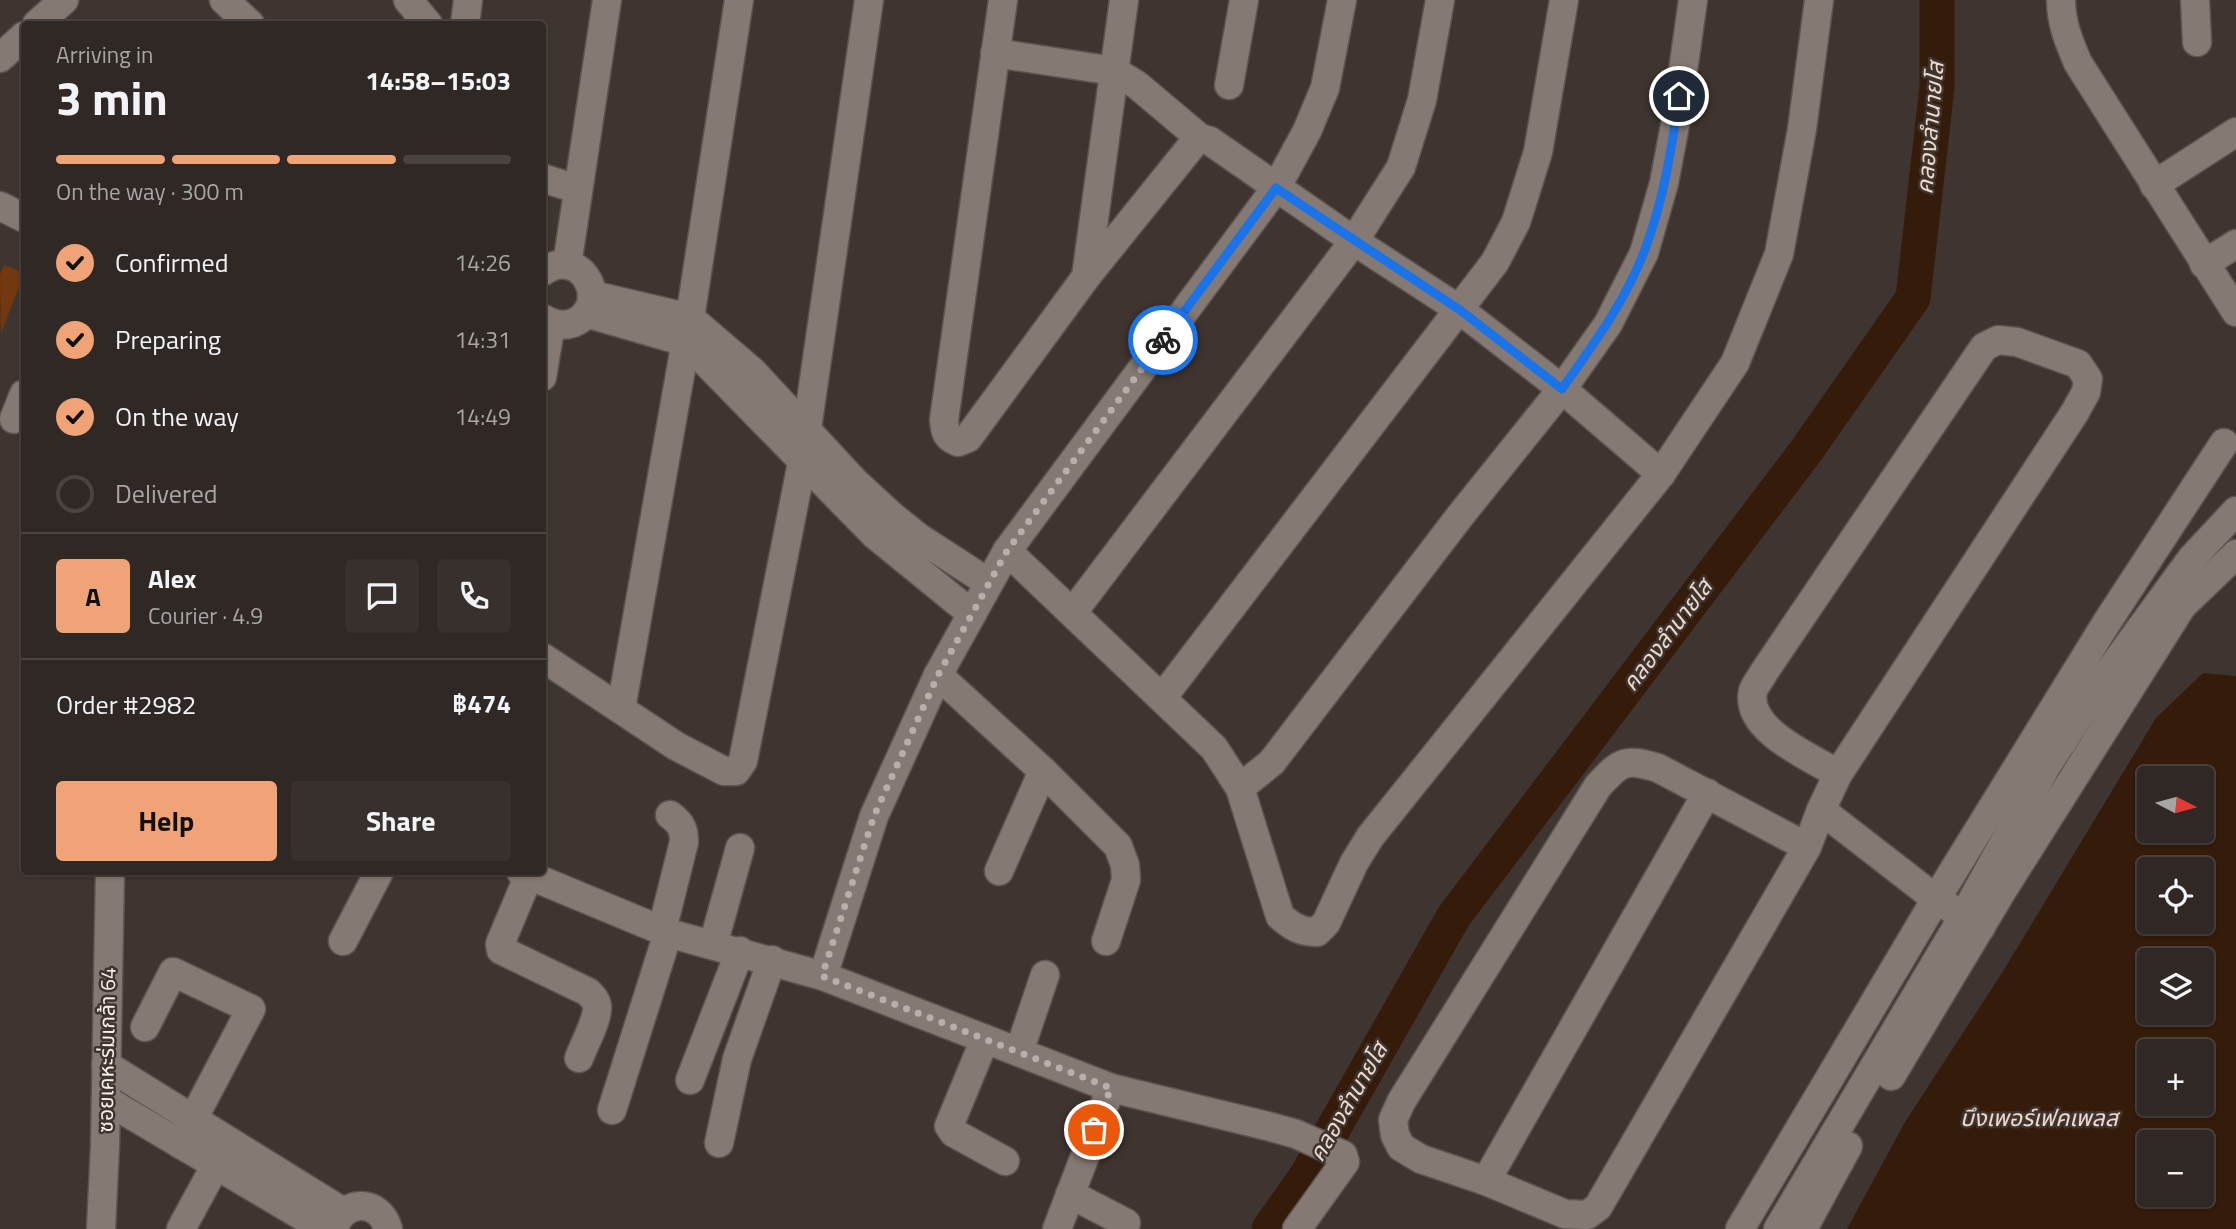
<!DOCTYPE html>
<meta charset="utf-8">
<style>
:root{--surface:#2f2824;--page:#37302c;--text:#f1f3f6;--muted:#a7a6a6;--line:#4a4441;--accent:#efa376}
body{margin:0;font-family:"Titillium Web","Noto Sans Thai",sans-serif;background:var(--page);color:var(--text);height:100vh;display:flex;flex-direction:column;font-size:26px;white-space:nowrap}
*{box-sizing:border-box;margin:0}
p{font-size:23px;color:var(--muted)}
.icon{flex:none;width:38px;height:38px;fill:none;stroke:currentColor;stroke-width:2;stroke-linecap:round;stroke-linejoin:round}
.map{position:relative;flex:1;overflow:hidden}
.side{position:absolute;left:21px;top:21px;width:525px;height:854px;display:flex;flex-direction:column;background:var(--surface);border-radius:7px;box-shadow:0 2px 5px #0004,0 0 0 2px var(--line)}
.side>*{flex:none}
.needle{width:46px;rotate:96deg}
.controls{position:absolute;left:2137px;top:766px;display:grid;gap:14px}
.controls a{display:grid;place-items:center;width:77px;height:77px;border-radius:7px;background:var(--surface);box-shadow:0 2px 5px #0004,0 0 0 2px var(--line);font-size:35px}
.pin{position:absolute;display:grid;place-items:center;width:60px;height:60px;color:#fff;margin:-30px;border:4px solid #fff;border-radius:50%;box-shadow:0 2px 7px #0007}
.courier{position:absolute;display:grid;place-items:center;width:70px;height:70px;margin:-35px;border:5px solid #1a73e8;border-radius:50%;background:#fff;color:#222;box-shadow:0 2px 9px #0007}
.overview em{font-style:normal;font-weight:700}
.overview div{display:flex;flex-direction:column-reverse}
.overview{display:flex;align-items:center;justify-content:space-between;height:119px;padding:0 35px}
h1{font-size:46px;font-weight:700;line-height:52px}
.bar{display:grid;grid-template-columns:repeat(4,1fr);gap:10px 7px;align-content:center;height:84px;padding:0 35px}
.bar i{height:9px;border-radius:5px;background:var(--line)}
.bar .current{background:var(--accent)}
.bar p{grid-column:span 4}
.line{display:flex;align-items:center;gap:18px;padding:0 35px;border-top:2px solid var(--line)}
.line div{flex:1}
.round{display:grid;place-items:center;flex:none;width:74px;height:74px;border-radius:7px;background:var(--page)}
ol{padding:0 35px;list-style:none}
li{display:flex;align-items:center;gap:21px;height:77px}
li p{margin-inline-start:auto}
li .icon{padding:7px;border-radius:50%;background:var(--accent);color:#111;stroke-width:4}
li:last-child{color:var(--muted)}
li i{width:38px;height:38px;border:4px solid var(--line);border-radius:50%}
.primary-button{display:flex;gap:14px;margin-top:auto;padding:14px 35px}
.primary-button a{flex:1;height:80px;border-radius:7px;background:var(--accent);color:#111;font-size:28px;font-weight:700;line-height:80px;text-align:center}
.primary-button a+a{background:var(--page);color:var(--text)}
.map>svg:first-child{display:block}
.water{fill:#341b0a;fill-rule:evenodd}
.lines{fill:none;stroke-linecap:round;stroke-linejoin:round}
.river{stroke:#341b0a;stroke-width:35}
.building{fill:#73380e}
.minor-casing{stroke:#5c544f;stroke-width:31}
.minor{stroke:#857a73;stroke-width:28}
.done{stroke:#b7afab;stroke-width:7;stroke-dasharray:0 12.6}
.route{stroke:#1a73e8;stroke-width:9}
.labels{text-anchor:middle;stroke-width:5;stroke-linejoin:round;paint-order:stroke}
.street-label{font-size:21px;fill:#f7f0ed;stroke:#3f3530}
.water-label{font-size:23px;font-style:italic;fill:#efd8cc;stroke:#3f3530}
</style>
<div class="map">
<svg width="2236" height="1229" viewBox="0 0 2236 1229">
<rect width="100%" height="100%" fill="#3f3530"/>
<path class="water" d="M2203,673l33,3v553h-389l58,-107 97,-149 154,-255zM2149,779h53v52h-53zM2149,870h53v52h-53zM2149,961h53v52h-53zM2149,1052h53v52h-53zM2149,1143h53v52h-53z"/>
<g class="lines">
<polyline class="river" points="1269,1229 1307,1175 1454,916 1806,451 1913,298 1937,87 1937,0"/>
</g>
<polygon class="building" points="4,265 24,273 24,289 19,287 1,333 0,275"/>
<g class="lines">
<g class="minor-casing">
<g id="minor">
<polyline points="224,0 250,24"/>
<polyline points="408,0 428,24"/>
<path d="M1003,0l-59,420c1,12 2,17 14,22l10,-4 118,-161 108,-134 6,-5 10,3 144,100 106,69 102,79 99,85 -291,363 -16,26 -28,60 -9,9c-16,0 -25,-5 -37,-16l-40,-128 -26,-40 -207,-197"/>
<path d="M2061,0c0,23 8,42 17,63l158,249"/>
<polyline points="2195,0 2197,42"/>
<polyline points="37,24 64,0"/>
<polyline points="465,24 468,0"/>
<polyline points="995,53 1114,71 1137,85 1200,138"/>
<polyline points="0,58 24,36"/>
<polyline points="1229,85 1244,0"/>
<polyline points="542,178 577,189"/>
<polyline points="2154,185 2236,132"/>
<polyline points="0,206 24,218"/>
<polyline points="2204,264 2236,244"/>
<polyline points="567,265 607,0"/>
<path d="M542,272c41,-29 71,35 31,51 -11,4 -21,1 -31,-5"/>
<polyline points="1086,277 1124,0"/>
<polyline points="592,295 690,318 753,372 855,482 892,516 918,537 989,583"/>
<polyline points="586,313 686,342 875,535 972,614"/>
<polyline points="542,377 551,323"/>
<polyline points="14,419 24,394"/>
<polyline points="1661,474 1735,363 1779,254 1802,129 1819,0"/>
<polyline points="1073,612 1354,241 1401,167 1422,100 1440,0"/>
<polyline points="542,657 676,746 724,771 736,771 743,761 802,463 869,0"/>
<polyline points="938,675 1043,771 1118,846 1125,865 1126,880 1106,941"/>
<polyline points="1162,698 1495,262 1516,222 1538,152 1564,0"/>
<polyline points="621,709 690,318 739,0"/>
<polyline points="1240,788 1272,762 1460,516 1562,389 1608,324 1644,253 1664,183 1676,120 1693,0"/>
<path d="M1821,810l17,-36 237,-362 11,-20 2,-13 -10,-15 -61,-22 -19,-2 -14,7 -220,325c-3,6 -9,13 -11,19 -9,39 58,66 85,83"/>
<path d="M1807,847l-149,-79c-33,-10 -37,-7 -60,18l-197,316 -8,18 2,15 6,12 20,12 65,22 79,33 22,1 11,-8 209,-360 14,-37 115,89 45,28"/>
<polyline points="999,871 1043,771"/>
<polyline points="521,872 668,933 823,976 1111,1088 1271,1127 1296,1134 1343,1155 1345,1162 1297,1229"/>
<path d="M529,875l-29,69 1,6 87,42c4,4 9,9 9,15 1,12 -13,38 -18,51"/>
<path d="M662,930l22,-88c0,-13 -3,-19 -14,-27"/>
<polyline points="343,941 379,872"/>
<polyline points="713,945 740,848"/>
<polyline points="823,976 874,816 938,675 1007,551 1276,188 1307,131 1325,88 1342,0"/>
<polyline points="145,1027 173,972 251,1009 180,1144"/>
<polyline points="985,1039 949,1126 954,1133 1005,1161"/>
<polyline points="1019,1052 1045,975"/>
<polyline points="106,1065 343,1212"/>
<polyline points="1891,1076 2002,891 2182,606 2236,554"/>
<polyline points="690,1080 740,951"/>
<polyline points="106,1100 324,1229"/>
<polyline points="612,1110 668,933"/>
<polyline points="719,1143 737,1059 772,960"/>
<polyline points="1486,1181 1707,793"/>
<polyline points="1070,1194 1126,1223"/>
<path d="M334,1228c10,-30 46,-29 54,1"/>
<polyline points="101,1229 105,1146 110,872"/>
<polyline points="181,1229 224,1150"/>
<polyline points="1057,1229 1111,1088"/>
<polyline points="1740,1229 1936,899 2107,622 2224,443"/>
<polyline points="1778,1229 1964,915 2047,765 2108,673 2192,558 2236,511"/>
<polyline points="1803,1229 1848,1146"/>
</g>
</g>
<use href="#minor" class="minor"/>
</g>
<g class="lines">
<polyline class="done" points="1094,1130 1111,1088 822,976 874,816 938,675 1007,551 1163,340"/>
<path class="route" d="M1163,340l113,-152 184,122 102,79c30,-43 63,-87 82,-137 19,-49 28,-104 35,-156"/>
</g>
<g class="labels">
<g class="street-label">
<text transform="translate(107 1050) rotate(-89)" y="7">ซอยเคหะร่มเกล้า 64</text>
</g>
<g class="water-label">
<text transform="translate(1930 128) rotate(-85)" y="8">คลองลำนายโส</text>
<text transform="translate(1667 635) rotate(-53)" y="8">คลองลำนายโส</text>
<text transform="translate(1348 1102) rotate(-60)" y="8">คลองลำนายโส</text>
<text x="2039" y="1126">บึงเพอร์เฟคเพลส</text>
</g>
</g>
</svg>
<div class="controls">
<a><svg class="needle" viewBox="-14 -14 28 28"><path d="M0-13l5 13h-10z" fill="#e53935"/><path d="M0 13l5-13h-10z" fill="#a7a6a6"/></svg></a>
<a><svg class="icon" aria-label="locate" viewBox="0 0 24 24"><circle cx="12" cy="12" r="6"/><path d="M12 2v4M12 18v4M2 12h4M18 12h4"/></svg></a>
<a><svg class="icon" aria-label="layers" viewBox="0 0 24 24"><path d="M12 4l9 5-9 5-9-5zM3 14l9 5 9-5"/></svg></a>
<a>+</a>
<a>−</a>
</div>
<div class="pin" style="left:1094px;top:1130px;background:#ea580c"><svg class="icon" aria-label="bag" viewBox="0 0 24 24"><path d="M5 8h14l-1 12H6zM9 8a3 3 0 0 1 6 0"/></svg></div>
<div class="pin" style="left:1679px;top:96px;background:#1f2937"><svg class="icon" aria-label="home" viewBox="0 0 24 24"><path d="M3 11l9-7 9 7M6 9v11h12V9"/></svg></div>
<div class="courier" style="left:1163px;top:340px"><svg class="icon" aria-label="bike" viewBox="0 0 24 24"><circle cx="6" cy="16" r="4"/><circle cx="18" cy="16" r="4"/><path d="M6 16l4-8h5l3 8M10 8l3 8H6M13 5h3"/></svg></div>
<section class="side">
<div class="overview"><div><h1>3 min</h1><p>Arriving in</p></div><em>14:58–15:03</em></div>
<div class="bar"><i class="current"></i><i class="current"></i><i class="current"></i><i></i><p>On the way · 300 m</p></div>
<ol>
<li><svg class="icon" aria-label="check" viewBox="0 0 24 24"><path d="M5 12l5 5 9-10"/></svg>Confirmed<p>14:26</p></li>
<li><svg class="icon" aria-label="check" viewBox="0 0 24 24"><path d="M5 12l5 5 9-10"/></svg>Preparing<p>14:31</p></li>
<li><svg class="icon" aria-label="check" viewBox="0 0 24 24"><path d="M5 12l5 5 9-10"/></svg>On the way<p>14:49</p></li>
<li><i></i>Delivered</li>
</ol>
<div class="line" style="height:126px"><b class="round" style="background:var(--accent);color:#111">A</b><div><b>Alex</b><p>Courier · 4.9</p></div><a class="round"><svg class="icon" aria-label="chat" viewBox="0 0 24 24"><path d="M4 5h16v11H9l-5 4z"/></svg></a><a class="round"><svg class="icon" aria-label="phone" viewBox="0 0 24 24"><path d="M5 4h4l2 5-3 2q2 4 5 5l2-3 5 2v4C11 20 4 13 5 4z"/></svg></a></div>
<div class="line" style="height:91px"><div>Order #2982</div><b>฿474</b></div>
<div class="primary-button"><a>Help</a><a>Share</a></div>
</section>
</div>
